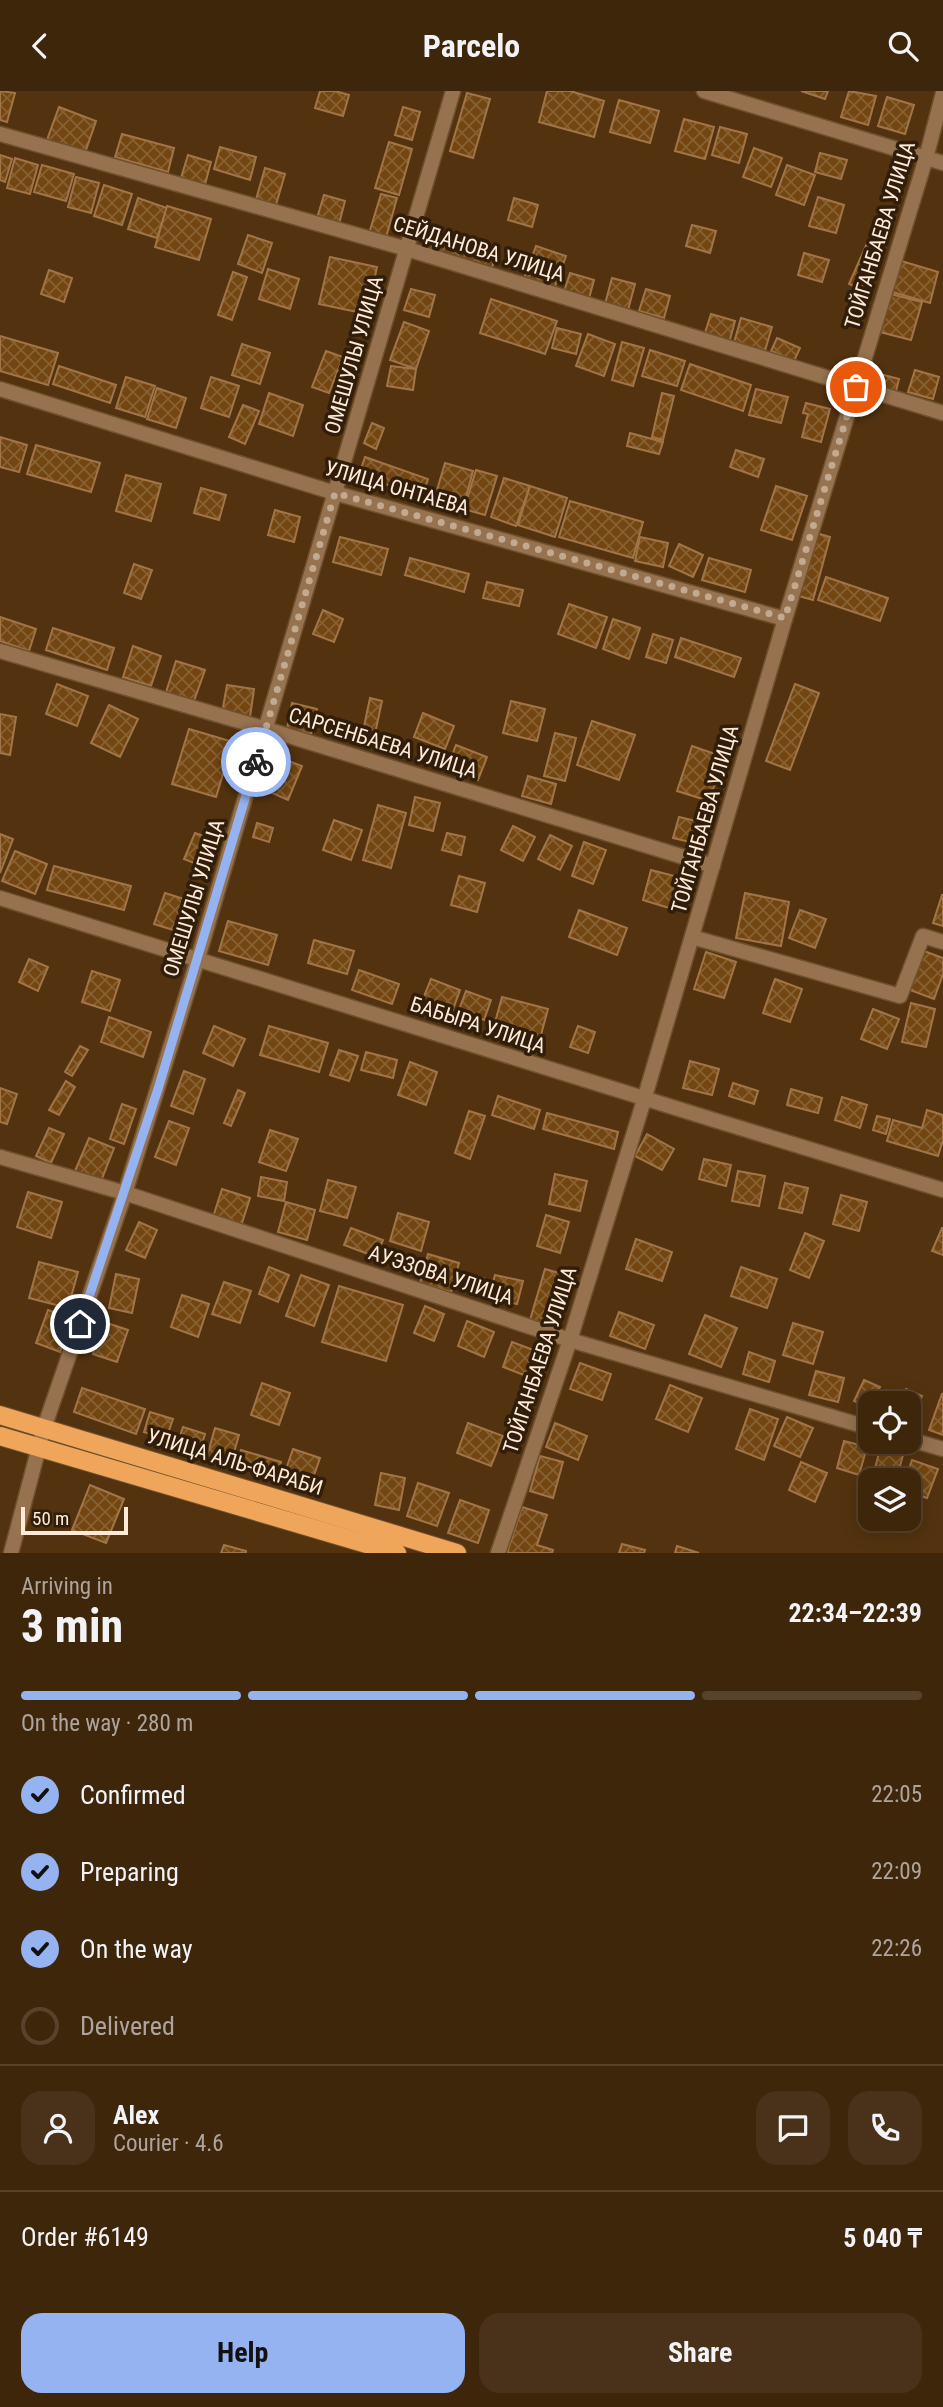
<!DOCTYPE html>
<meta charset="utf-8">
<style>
:root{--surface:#3e260b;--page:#493219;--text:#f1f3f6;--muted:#ada59d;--line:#57432c;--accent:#95b2f1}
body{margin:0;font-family:"Roboto Condensed",sans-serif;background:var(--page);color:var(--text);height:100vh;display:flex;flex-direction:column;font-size:26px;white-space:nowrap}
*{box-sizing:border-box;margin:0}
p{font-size:23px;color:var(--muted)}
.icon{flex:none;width:38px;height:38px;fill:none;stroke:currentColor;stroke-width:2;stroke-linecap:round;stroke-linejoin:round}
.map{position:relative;height:1462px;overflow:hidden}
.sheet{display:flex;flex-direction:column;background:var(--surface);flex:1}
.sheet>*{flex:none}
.buttons{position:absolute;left:858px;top:1300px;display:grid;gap:14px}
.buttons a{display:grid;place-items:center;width:63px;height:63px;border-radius:14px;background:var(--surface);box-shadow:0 4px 18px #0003,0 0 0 2px var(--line);font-size:35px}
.scale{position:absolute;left:21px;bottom:18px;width:107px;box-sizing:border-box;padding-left:7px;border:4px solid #feead7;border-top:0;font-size:19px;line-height:24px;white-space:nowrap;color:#feead7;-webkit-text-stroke:5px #301e0b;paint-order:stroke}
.pin{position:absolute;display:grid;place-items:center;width:60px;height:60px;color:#fff;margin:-30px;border:4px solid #fff;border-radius:50%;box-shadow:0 2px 7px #0007}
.courier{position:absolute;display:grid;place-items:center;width:70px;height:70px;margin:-35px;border:5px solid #95b2f1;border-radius:50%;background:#fff;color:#222;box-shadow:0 2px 9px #0007}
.head em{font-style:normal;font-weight:700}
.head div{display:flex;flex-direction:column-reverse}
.head{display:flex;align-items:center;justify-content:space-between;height:119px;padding:0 21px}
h1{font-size:46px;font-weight:700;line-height:52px}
.bar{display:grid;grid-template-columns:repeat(4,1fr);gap:10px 7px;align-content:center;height:84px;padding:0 21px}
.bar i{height:9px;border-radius:5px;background:var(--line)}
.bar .on{background:var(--accent)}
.bar p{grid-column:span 4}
.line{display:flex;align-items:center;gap:18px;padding:0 21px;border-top:2px solid var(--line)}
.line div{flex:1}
.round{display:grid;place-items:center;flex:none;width:74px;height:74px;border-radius:21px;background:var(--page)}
ol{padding:0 21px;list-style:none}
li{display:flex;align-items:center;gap:21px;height:77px}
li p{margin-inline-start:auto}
li .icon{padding:7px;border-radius:50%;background:var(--accent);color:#111;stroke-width:4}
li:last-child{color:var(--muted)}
li i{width:38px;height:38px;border:4px solid var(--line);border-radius:50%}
.cta{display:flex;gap:14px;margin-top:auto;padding:14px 21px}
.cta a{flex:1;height:80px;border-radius:21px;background:var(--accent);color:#111;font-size:28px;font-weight:700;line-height:80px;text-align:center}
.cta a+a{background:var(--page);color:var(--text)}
header{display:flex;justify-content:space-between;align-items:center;height:91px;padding:0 21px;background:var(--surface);font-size:32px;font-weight:700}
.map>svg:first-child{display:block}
.building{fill:url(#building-cross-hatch);stroke:#a27548;stroke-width:2}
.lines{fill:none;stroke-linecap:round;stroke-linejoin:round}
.minor-casing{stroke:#6e502f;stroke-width:17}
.major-casing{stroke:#6e502f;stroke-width:20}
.minor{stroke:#96724f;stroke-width:14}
.major{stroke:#efa65a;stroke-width:18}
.done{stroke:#c2aa91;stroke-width:7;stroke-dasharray:0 12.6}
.route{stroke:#95b2f1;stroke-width:9}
.labels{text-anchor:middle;stroke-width:7;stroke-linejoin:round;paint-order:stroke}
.street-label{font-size:21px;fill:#feead7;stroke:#301e0b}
</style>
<header><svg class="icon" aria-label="back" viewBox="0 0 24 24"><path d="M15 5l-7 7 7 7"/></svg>Parcelo<svg class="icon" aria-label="search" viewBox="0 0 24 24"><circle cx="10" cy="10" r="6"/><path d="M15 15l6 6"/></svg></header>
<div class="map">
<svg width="943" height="1462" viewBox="0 0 943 1462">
<defs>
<pattern id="building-cross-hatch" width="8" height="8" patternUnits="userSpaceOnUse" patternTransform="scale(1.75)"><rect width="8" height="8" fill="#734611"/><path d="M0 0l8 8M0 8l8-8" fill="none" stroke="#886133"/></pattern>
</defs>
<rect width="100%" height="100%" fill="#53330f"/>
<g class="building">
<polygon points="0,0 15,2 7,31 0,29"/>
<polygon points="320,0 335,0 349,4 343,25 315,17"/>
<polygon points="547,0 570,0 604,10 594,46 539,31"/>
<polygon points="801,0 828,0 825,8"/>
<polygon points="849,0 876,5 868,34 841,26"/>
<polygon points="467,2 490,8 473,67 450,60"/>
<polygon points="887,6 914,14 905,43 878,35"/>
<polygon points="619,9 659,20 650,52 610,41"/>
<polygon points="59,16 96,30 85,62 47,49"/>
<polygon points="403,16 420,21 412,49 395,44"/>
<polygon points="684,28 714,36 705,68 675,60"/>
<polygon points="720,36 747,43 739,72 712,64"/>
<polygon points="122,43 174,57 168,81 115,66"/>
<polygon points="389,51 412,58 399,104 375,97"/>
<polygon points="220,56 256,66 250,89 214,78"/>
<polygon points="754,57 782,67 771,96 743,86"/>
<polygon points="820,62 847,69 841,88 815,81"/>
<polygon points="0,64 12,68 5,91 0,89"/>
<polygon points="188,64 211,71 204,97 180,90"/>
<polygon points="15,67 38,74 30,103 7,97"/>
<polygon points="42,74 74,83 66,110 34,101"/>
<polygon points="787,74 815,84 804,114 776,104"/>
<polygon points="265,77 285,83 275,117 255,112"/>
<polygon points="76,86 99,92 91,122 68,116"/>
<polygon points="104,94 132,103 122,134 94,125"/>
<polygon points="381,103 397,107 385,150 368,146"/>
<polygon points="324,104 345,110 339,133 317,127"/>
<polygon points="818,106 844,114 836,142 809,135"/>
<polygon points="138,107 167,117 157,147 128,138"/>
<polygon points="514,107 538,114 532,136 508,129"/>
<polygon points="167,115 211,128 199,169 155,156"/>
<polygon points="692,134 716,140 710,162 686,155"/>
<polygon points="427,137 497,157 491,181 420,161"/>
<polygon points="248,144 272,152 262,182 238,173"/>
<polygon points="868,150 880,155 861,198 849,193"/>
<polygon points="536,155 566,165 554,198 524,188"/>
<polygon points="804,162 829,169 822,191 798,184"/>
<polygon points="330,166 377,176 367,223 319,213"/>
<polygon points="898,169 938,181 930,212 889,200"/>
<polygon points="268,178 299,188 290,218 259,208"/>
<polygon points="49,179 72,187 64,211 41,203"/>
<polygon points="233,181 247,186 232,229 218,224"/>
<polygon points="570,182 594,189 588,211 563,204"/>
<polygon points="612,187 635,193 628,219 605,213"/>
<polygon points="411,198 435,204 429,226 404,219"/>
<polygon points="646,198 670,205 664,227 639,220"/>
<polygon points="887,202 922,211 911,249 876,240"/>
<polygon points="491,208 557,230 545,263 480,242"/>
<polygon points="711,223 735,230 729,252 704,245"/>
<polygon points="741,227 772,236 764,263 733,255"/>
<polygon points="404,231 429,240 416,278 390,269"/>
<polygon points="557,237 581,243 576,263 552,257"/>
<polygon points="588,243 615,253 604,285 576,275"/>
<polygon points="0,245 58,262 48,294 0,280"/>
<polygon points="777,247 800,257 794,270 771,260"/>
<polygon points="622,251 644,257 633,295 612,289"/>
<polygon points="242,253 270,262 260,293 232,284"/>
<polygon points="650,259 685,270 677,295 642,285"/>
<polygon points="326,260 343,266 329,302 312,296"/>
<polygon points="690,273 751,294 743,320 681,299"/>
<polygon points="59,275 116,294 110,312 53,293"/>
<polygon points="391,275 416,278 413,299 387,295"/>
<polygon points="915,279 939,286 933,308 908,301"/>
<polygon points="880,283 899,288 895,304 876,298"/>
<polygon points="126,286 155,295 145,326 116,317"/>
<polygon points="211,286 239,295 229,326 201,317"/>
<polygon points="157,297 186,307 176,337 147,328"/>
<polygon points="756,298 788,306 781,332 749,324"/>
<polygon points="269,302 303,314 293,345 259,333"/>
<polygon points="662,302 674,305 663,349 652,346"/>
<polygon points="806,312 830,318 821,351 802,346 808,323 803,322"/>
<polygon points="243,314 259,320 245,353 229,346"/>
<polygon points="372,332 384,337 376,358 364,352"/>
<polygon points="630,342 663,351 659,363 627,355"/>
<polygon points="0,346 27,354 19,381 0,376"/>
<polygon points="36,354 100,372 91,401 27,383"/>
<polygon points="736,359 764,368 758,386 730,376"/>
<polygon points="365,366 428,388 422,406 359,384"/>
<polygon points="445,372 473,380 463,417 434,409"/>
<polygon points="476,379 497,385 485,424 464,418"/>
<polygon points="126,384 161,393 151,430 116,420"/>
<polygon points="504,387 530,395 516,435 491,426"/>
<polygon points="530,395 567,407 555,446 518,434"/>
<polygon points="776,395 807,405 792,449 761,439"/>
<polygon points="201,397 226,404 219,429 194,422"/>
<polygon points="570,410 643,431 633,467 559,446"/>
<polygon points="275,419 300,426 294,451 268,444"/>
<polygon points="816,442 830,446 813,509 799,505"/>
<polygon points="340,446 388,458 381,484 333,471"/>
<polygon points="640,446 668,452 663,476 635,470"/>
<polygon points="679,453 703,464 693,486 669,475"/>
<polygon points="410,467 469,483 464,501 405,484"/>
<polygon points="709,467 751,479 745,501 702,489"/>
<polygon points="134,473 152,479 141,508 124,502"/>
<polygon points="826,486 888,507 880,530 818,509"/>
<polygon points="487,491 523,499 519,515 483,507"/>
<polygon points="569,513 607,526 596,557 558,543"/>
<polygon points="323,519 343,528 334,551 313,543"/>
<polygon points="0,526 36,538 29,560 0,550"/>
<polygon points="613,528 640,537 629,568 603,558"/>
<polygon points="53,537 114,557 107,579 46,559"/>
<polygon points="653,543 673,549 666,572 646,566"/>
<polygon points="681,547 741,567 734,586 675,566"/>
<polygon points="133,555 161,565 151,595 123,586"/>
<polygon points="176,570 205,579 194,610 166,601"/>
<polygon points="57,593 88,605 77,635 46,623"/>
<polygon points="795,593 819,602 790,679 766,670"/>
<polygon points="227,594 254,598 250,626 222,622"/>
<polygon points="370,607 382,610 373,652 361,650"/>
<polygon points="511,610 545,618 537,650 503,642"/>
<polygon points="292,612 317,618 311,643 287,638"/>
<polygon points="109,614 138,628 120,666 91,652"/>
<polygon points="423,622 454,635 445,658 414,646"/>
<polygon points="0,623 16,626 10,664 0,662"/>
<polygon points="592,630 635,644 619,689 577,674"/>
<polygon points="189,638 233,651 216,706 172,693"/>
<polygon points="555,642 576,647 565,690 544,685"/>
<polygon points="456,654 487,666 478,689 447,677"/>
<polygon points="692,655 724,666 709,710 677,700"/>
<polygon points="283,668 302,675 288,709 270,701"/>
<polygon points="528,685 556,693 551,713 522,705"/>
<polygon points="415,706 440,712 433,740 409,734"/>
<polygon points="378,714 406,722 391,777 363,769"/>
<polygon points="679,726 696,730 690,751 673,747"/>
<polygon points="334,729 362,739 351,769 323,759"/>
<polygon points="257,732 273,737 269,751 253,746"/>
<polygon points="513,735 535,746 523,770 501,759"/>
<polygon points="195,742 215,749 204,776 184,768"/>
<polygon points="447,742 465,746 461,764 442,759"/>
<polygon points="0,743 13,748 0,782"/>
<polygon points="550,744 572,755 560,779 538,768"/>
<polygon points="584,751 606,759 593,793 572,785"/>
<polygon points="15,760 47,773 35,803 2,790"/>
<polygon points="54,775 131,795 124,819 47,799"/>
<polygon points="651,779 678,786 669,817 643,809"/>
<polygon points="459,785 485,792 477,821 451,814"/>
<polygon points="165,802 193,811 183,842 154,833"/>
<polygon points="745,802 789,811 781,855 736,847"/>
<polygon points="942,804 943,804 943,835 933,832"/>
<polygon points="579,819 627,837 617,864 569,846"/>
<polygon points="800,819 826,828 815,857 789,847"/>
<polygon points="228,830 277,844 268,874 219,860"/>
<polygon points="314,849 354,860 347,883 308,872"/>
<polygon points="924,860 943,867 943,883 934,908 910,899"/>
<polygon points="706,861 736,871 724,907 694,898"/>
<polygon points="29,868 48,876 38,900 19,891"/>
<polygon points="359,879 399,893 392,913 352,899"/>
<polygon points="92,880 120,889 110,920 82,911"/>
<polygon points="431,888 460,899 449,929 419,918"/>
<polygon points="775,888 802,898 790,931 763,922"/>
<polygon points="466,900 491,909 484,929 459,919"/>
<polygon points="502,906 548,918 538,955 492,942"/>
<polygon points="911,912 935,918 926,956 902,951"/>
<polygon points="873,918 899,928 887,958 861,948"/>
<polygon points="109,926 151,941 143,966 101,951"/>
<polygon points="214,935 245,948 233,975 203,962"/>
<polygon points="269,935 328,952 319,981 260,964"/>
<polygon points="578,935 595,941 588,962 570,956"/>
<polygon points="80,955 88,959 72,985 65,981"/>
<polygon points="339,959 358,965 349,990 330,984"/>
<polygon points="366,961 397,969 393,987 361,979"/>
<polygon points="690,970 719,978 712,1004 683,997"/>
<polygon points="410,971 437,981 426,1014 398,1004"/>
<polygon points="184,980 205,988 193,1023 171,1015"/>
<polygon points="66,990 75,996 59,1024 49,1019"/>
<polygon points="733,992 758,1000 754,1013 729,1005"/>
<polygon points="0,997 17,1003 7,1033 0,1031"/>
<polygon points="791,998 822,1007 818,1022 787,1014"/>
<polygon points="238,999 245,1002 231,1035 224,1032"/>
<polygon points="498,1005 540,1019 534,1038 492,1024"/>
<polygon points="842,1006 867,1014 860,1037 835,1029"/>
<polygon points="122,1013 136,1018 124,1053 110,1048"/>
<polygon points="927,1019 943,1024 943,1049 938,1065 887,1050 893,1029 922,1037"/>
<polygon points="469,1020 485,1025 470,1068 455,1062"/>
<polygon points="547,1022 618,1041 614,1058 543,1038"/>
<polygon points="877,1025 890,1028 886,1043 873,1039"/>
<polygon points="169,1030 189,1037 176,1074 155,1066"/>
<polygon points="49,1037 64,1043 51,1072 36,1065"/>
<polygon points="270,1039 298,1048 286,1080 259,1071"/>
<polygon points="647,1043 674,1058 662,1079 635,1065"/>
<polygon points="89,1047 114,1057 101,1090 75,1080"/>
<polygon points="704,1068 731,1074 726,1095 699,1088"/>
<polygon points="738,1080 765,1085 759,1115 732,1110"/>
<polygon points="555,1083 587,1090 580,1120 549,1113"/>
<polygon points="261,1086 287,1091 284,1110 258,1105"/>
<polygon points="328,1089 356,1096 347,1127 320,1120"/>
<polygon points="785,1092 808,1097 802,1122 779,1117"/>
<polygon points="222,1098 250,1107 241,1135 213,1126"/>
<polygon points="28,1101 62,1111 51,1147 17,1136"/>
<polygon points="841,1104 867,1111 859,1140 833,1133"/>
<polygon points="286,1111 315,1119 307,1149 278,1141"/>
<polygon points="398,1122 429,1131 421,1160 390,1150"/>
<polygon points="546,1124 569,1131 560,1162 537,1155"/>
<polygon points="139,1131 157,1139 145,1167 126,1159"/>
<polygon points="351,1137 383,1149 376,1166 344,1154"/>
<polygon points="942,1137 943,1137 943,1164 932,1160"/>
<polygon points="805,1142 824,1150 809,1187 790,1179"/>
<polygon points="636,1148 672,1161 662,1190 626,1178"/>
<polygon points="428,1163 459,1172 451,1201 420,1192"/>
<polygon points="39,1171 78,1181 68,1217 29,1207"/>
<polygon points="269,1176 289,1184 278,1211 259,1203"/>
<polygon points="741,1176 777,1188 767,1217 731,1205"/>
<polygon points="545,1178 573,1186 558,1236 530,1229"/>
<polygon points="464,1182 484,1187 480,1202 461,1197"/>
<polygon points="116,1183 139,1188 132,1222 109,1217"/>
<polygon points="301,1184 329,1194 314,1235 286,1225"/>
<polygon points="495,1184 523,1190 517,1213 489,1207"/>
<polygon points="224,1191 251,1200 240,1232 212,1223"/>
<polygon points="339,1195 403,1214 386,1270 322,1251"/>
<polygon points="182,1204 209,1213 198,1246 171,1236"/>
<polygon points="425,1215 444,1223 434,1250 414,1242"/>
<polygon points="48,1219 72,1228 60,1261 36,1252"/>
<polygon points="619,1221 654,1234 645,1258 610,1245"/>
<polygon points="705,1224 737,1237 721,1276 689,1263"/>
<polygon points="467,1230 494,1241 484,1266 458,1255"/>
<polygon points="104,1231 128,1239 117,1271 93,1263"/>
<polygon points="793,1232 823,1241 813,1273 783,1264"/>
<polygon points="512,1251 539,1261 529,1286 503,1276"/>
<polygon points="749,1261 775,1270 769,1291 743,1283"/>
<polygon points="580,1272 611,1283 602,1309 570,1298"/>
<polygon points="816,1280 844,1287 838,1311 809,1304"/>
<polygon points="864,1289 880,1296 872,1312 870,1312 870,1317 854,1310"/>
<polygon points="262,1292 290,1302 279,1334 251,1324"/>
<polygon points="670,1294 702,1307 688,1341 656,1328"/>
<polygon points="82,1297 145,1318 136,1343 74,1321"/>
<polygon points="906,1298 922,1305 912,1326 908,1325 908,1312 899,1312"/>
<polygon points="942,1303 943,1303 943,1344 929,1339"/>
<polygon points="750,1318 778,1328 764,1369 736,1358"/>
<polygon points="150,1321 173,1328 166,1348 144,1341"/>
<polygon points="787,1326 813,1337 800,1366 774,1355"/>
<polygon points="468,1332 503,1345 491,1375 457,1362"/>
<polygon points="555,1332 587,1345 578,1369 546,1356"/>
<polygon points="183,1336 205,1343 199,1363 177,1355"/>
<polygon points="215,1337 239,1344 230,1375 206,1369"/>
<polygon points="844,1350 867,1356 859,1384 837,1377"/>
<polygon points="293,1358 320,1367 311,1393 284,1384"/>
<polygon points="880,1358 903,1364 896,1390 873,1385"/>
<polygon points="241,1359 281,1371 277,1387 236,1375"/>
<polygon points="540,1365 563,1371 553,1407 530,1400"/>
<polygon points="912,1369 938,1378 927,1407 908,1401 908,1390 905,1390"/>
<polygon points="801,1371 827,1382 815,1411 789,1399"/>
<polygon points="381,1382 405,1387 399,1419 375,1414"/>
<polygon points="418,1392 449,1402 437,1435 407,1425"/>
<polygon points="90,1394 124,1408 106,1452 72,1439"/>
<polygon points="460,1409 489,1419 478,1452 448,1442"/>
<polygon points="522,1416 547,1424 537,1454 553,1459 552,1462 507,1462"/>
<polygon points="622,1453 645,1459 644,1462 619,1462"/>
<polygon points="224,1454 246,1460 246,1462 221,1462"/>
<polygon points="677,1455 699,1462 675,1462"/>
</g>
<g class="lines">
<g class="minor-casing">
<g id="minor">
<polyline points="704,0 943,72"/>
<polyline points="0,43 407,158 943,322"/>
<polyline points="0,298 335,402 785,528"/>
<polyline points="0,560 266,638 713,775"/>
<path d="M0,807c315,96 628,197 943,292"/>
<polyline points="692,846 900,905 923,845 943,851"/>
<polyline points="0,1066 125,1102 570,1249 870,1337"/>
<polyline points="908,1348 943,1358"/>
<polyline points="11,1462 44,1337 125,1102 198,867 453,0"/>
<polyline points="498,1462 570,1249 644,1009 785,528 926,67 943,2"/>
</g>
</g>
<g class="major-casing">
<g id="major">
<polyline points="0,1324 457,1462"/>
<polyline points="0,1345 397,1462"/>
</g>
</g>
<use href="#minor" class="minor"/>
<use href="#major" class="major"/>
</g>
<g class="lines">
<polyline class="done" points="256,671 335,402 785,527 856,296"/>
<polyline class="route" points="80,1233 158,998 256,671"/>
</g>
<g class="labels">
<g class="street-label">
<text transform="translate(880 144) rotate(-73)" y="7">ТОЙГАНБАЕВА УЛИЦА</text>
<text transform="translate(479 158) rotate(17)" y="7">СЕЙДАНОВА УЛИЦА</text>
<text transform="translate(354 264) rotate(-74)" y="7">ОМЕШУЛЫ УЛИЦА</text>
<text transform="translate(397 397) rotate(16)" y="7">УЛИЦА ОНТАЕВА</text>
<text transform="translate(383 652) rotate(17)" y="7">САРСЕНБАЕВА УЛИЦА</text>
<text transform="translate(705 728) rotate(-74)" y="7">ТОЙГАНБАЕВА УЛИЦА</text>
<text transform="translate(194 807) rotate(-73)" y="7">ОМЕШУЛЫ УЛИЦА</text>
<text transform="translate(478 934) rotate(18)" y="7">БАБЫРА УЛИЦА</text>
<text transform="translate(441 1184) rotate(18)" y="7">АУЭЗОВА УЛИЦА</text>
<text transform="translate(540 1269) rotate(-72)" y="7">ТОЙГАНБАЕВА УЛИЦА</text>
<text transform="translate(235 1371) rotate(17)" y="7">УЛИЦА АЛЬ-ФАРАБИ</text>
</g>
</g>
</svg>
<div class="buttons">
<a><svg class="icon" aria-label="locate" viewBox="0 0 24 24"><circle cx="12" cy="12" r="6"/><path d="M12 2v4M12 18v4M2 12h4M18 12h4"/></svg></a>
<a><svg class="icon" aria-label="layers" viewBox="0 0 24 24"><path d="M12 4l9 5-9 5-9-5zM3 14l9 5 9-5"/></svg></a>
</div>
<div class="scale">50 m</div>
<div class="pin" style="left:856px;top:296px;background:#ea580c"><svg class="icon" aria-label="bag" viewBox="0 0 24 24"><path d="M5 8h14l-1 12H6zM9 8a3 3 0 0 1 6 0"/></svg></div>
<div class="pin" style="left:80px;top:1233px;background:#1f2937"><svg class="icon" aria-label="home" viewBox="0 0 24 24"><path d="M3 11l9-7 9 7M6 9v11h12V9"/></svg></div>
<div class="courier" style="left:256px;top:671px"><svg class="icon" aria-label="bike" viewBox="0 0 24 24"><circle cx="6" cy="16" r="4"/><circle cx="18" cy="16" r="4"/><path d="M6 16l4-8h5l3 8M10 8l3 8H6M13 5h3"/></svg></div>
</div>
<section class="sheet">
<div class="head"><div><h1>3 min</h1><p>Arriving in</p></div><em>22:34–22:39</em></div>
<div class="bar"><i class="on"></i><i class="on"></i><i class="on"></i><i></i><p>On the way · 280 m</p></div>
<ol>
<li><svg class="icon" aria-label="check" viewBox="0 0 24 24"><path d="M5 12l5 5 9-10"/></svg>Confirmed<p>22:05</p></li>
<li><svg class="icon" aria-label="check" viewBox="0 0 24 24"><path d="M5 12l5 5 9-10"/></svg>Preparing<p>22:09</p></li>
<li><svg class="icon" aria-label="check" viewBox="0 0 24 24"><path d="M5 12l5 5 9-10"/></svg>On the way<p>22:26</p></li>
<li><i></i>Delivered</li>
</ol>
<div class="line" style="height:126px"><a class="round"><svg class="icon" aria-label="person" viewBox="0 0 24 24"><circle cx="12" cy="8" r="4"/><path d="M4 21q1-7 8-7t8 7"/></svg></a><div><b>Alex</b><p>Courier · 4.6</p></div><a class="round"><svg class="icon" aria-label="chat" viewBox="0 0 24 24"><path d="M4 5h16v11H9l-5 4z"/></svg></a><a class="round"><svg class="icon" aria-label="phone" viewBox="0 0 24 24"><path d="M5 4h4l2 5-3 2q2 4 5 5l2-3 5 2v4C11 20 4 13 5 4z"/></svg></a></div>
<div class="line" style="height:91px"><div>Order #6149</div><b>5 040 ₸</b></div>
<div class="cta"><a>Help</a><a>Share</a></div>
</section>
